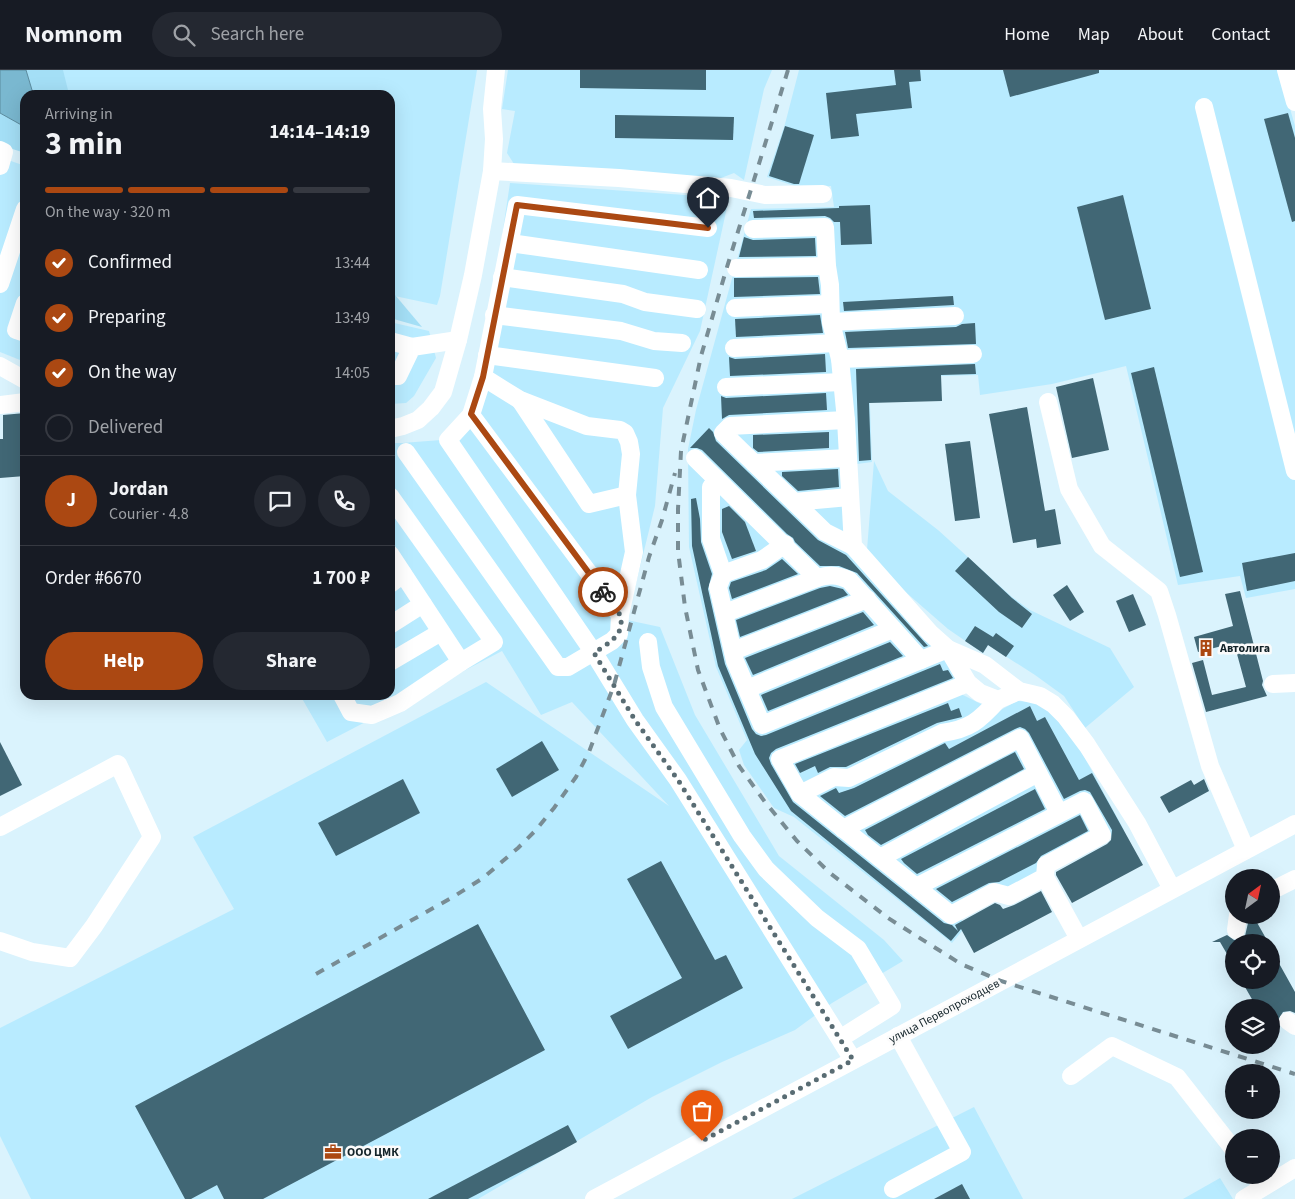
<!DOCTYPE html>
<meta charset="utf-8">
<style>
:root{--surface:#171b24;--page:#242831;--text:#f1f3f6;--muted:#9ea1a6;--line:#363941;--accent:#ab4812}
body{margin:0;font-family:"Source Sans 3",sans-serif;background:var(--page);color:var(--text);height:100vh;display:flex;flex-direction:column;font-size:19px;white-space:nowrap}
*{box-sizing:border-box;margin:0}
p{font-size:16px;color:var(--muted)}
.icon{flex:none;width:28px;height:28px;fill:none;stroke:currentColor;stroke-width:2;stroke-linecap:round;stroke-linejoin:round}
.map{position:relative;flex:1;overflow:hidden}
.side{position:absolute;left:20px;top:20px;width:375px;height:610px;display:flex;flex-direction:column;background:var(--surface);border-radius:15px;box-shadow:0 5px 20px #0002}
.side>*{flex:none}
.needle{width:32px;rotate:33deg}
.fabs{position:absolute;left:1225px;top:799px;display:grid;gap:10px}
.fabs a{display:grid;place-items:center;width:55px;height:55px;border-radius:50%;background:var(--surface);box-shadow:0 5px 20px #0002;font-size:25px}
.pin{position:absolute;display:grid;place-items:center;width:42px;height:42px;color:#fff;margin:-51px -21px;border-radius:50% 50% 50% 0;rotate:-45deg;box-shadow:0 0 5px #0007}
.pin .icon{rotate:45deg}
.courier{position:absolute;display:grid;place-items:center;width:50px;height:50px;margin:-25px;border:4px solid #ab4812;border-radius:50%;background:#fff;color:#222;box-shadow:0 1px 6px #0007}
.headline em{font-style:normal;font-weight:700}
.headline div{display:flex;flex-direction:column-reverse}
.headline{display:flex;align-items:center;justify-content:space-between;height:85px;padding:0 25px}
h1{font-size:32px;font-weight:700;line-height:38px}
.bar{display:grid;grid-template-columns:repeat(4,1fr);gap:8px 5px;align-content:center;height:60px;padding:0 25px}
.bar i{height:6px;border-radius:4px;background:var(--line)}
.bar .on{background:var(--accent)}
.bar p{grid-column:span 4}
.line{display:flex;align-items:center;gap:12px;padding:0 25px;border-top:1px solid var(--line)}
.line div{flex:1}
.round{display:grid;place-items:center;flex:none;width:52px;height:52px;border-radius:26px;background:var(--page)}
ol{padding:0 25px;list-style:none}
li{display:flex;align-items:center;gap:15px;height:55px}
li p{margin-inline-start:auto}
li .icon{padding:5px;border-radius:50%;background:var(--accent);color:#fff;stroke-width:4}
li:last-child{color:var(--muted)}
li i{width:28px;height:28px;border:2px solid var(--line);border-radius:50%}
.action{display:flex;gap:10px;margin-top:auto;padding:10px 25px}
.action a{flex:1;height:58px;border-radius:30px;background:var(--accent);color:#fff;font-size:20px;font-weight:700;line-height:58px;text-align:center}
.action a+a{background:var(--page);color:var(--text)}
header{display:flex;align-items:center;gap:30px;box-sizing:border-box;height:70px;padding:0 25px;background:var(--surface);border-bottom:1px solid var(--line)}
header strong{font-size:24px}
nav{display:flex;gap:28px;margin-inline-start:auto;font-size:18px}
.search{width:350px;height:45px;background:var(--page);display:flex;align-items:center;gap:12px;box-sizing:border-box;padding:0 18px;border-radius:28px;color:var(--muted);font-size:19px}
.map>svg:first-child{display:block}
.built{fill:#b8ebff}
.green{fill:#a4dff6}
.water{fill:#7ab8d0;stroke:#5b8b9e}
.building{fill:#416775}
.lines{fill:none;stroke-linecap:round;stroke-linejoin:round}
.minor{stroke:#fff;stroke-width:18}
.rail{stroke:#788c94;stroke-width:4;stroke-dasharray:9 9;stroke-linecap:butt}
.done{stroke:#596c73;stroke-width:5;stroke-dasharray:0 9}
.route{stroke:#ab4812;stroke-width:6}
.labels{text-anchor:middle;stroke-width:5;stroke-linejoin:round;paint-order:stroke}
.poi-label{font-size:12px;font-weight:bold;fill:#132329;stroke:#fbfbfb;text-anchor:start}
.street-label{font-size:12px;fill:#132329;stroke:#fbfbfb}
</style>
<header>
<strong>Nomnom</strong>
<div class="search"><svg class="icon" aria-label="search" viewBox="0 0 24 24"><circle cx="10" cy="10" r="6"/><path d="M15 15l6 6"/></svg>Search here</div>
<nav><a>Home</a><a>Map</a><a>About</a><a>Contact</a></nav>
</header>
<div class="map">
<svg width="1295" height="1129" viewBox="0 0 1295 1129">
<rect width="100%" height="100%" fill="#daf3fd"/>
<g class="built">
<polygon points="53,0 477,0 440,226 437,235 390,225 390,25 65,25"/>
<polygon points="508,0 772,0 764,19 744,110 734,103 721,108 514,94 507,83 515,41 502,39"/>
<polygon points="799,0 1279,0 1295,56 1295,519 1246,528 1240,506 1178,515 1126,296 1052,314 980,325 978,305 869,308 872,392 842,396 844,474 950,594 963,625 997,642 1017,631 1035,632 1053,644 1074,668 1124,760 960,847 966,859 962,861 952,873 794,747 774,738 744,695 739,680 747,670 716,597 689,477 688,379 696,340 751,139 834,137 831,116 798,117 767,107 785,54"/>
<polygon points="0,87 25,96 25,292 0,282"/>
<polygon points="510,113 729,128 700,261 663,338 655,436 627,550 660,557 695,645 779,786 884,870 903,891 832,933 795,960 722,992 652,1027 478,1129 31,1129 0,1066 0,958 234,839 193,767 486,612 669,736 572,632 541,645 502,581 327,672 300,625 390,625 390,373 402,373 441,370 475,345"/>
<polygon points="390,252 429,261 436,288 414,326 406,333 390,334"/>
<polygon points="874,391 888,421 938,460 1012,527 1030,540 1110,578 1134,617 1085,658 1064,626 1035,605 988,575 983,583 948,559 901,518 867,480"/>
<polygon points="974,1037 1023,1129 792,1129"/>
<polygon points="1220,1108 1233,1129 1183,1129"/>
</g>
<g class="green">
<polygon points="26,0 63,0 68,20 80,25 37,25 32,20"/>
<polygon points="0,43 25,57 25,83 0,75"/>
<polygon points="390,219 422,257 390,248"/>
</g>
<polygon class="water" points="0,0 26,0 32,20 37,25 25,25 25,57 0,43"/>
<g class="building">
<polygon points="580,0 706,0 706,20 580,18"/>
<polygon points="894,0 920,0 921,11 909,12 912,38 856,44 859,66 831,69 826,23 896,15"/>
<polygon points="1003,0 1099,0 1099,3 1010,27"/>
<polygon points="1288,43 1295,68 1295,151 1292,152 1264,49"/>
<polygon points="615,45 734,47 733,70 615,68"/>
<polygon points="785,56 814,65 799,114 794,114 769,106"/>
<polygon points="1123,125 1151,239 1105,250 1077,137"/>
<polygon points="870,135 872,174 841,175 840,152 834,152 830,148 825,146 754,148 753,141 839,138 839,136"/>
<polygon points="744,167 753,170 815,168 816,186 739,187"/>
<polygon points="818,207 820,224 734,227 734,208"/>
<polygon points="953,226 954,235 844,241 843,232"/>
<polygon points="820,245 823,263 736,267 735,249"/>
<polygon points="975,253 976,274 848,278 846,267 845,262 956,257 962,254"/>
<polygon points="825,284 826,302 730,306 729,287 735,289"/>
<polygon points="975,294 976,304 941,305 942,331 869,333 871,390 859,391 856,299"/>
<polygon points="1154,297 1203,502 1180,507 1131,303"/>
<polygon points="1093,308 1109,380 1072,388 1056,317"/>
<polygon points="826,323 827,340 729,345 722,349 721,326 726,328"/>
<polygon points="1027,337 1045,441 1055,439 1061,474 1037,478 1036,469 1013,473 989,344"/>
<polygon points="25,343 25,406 0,408 0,369 3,369 3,345"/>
<polygon points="709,358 713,362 716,371 818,470 846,485 928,576 924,577 857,503 839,496 820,496 795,472 793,468 787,464 702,380 697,378 690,378"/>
<polygon points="829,362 829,378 758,382 753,378 753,365"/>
<polygon points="970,371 980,448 955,451 945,374"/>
<polygon points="838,399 839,417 798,421 782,406 782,402"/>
<polygon points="696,428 700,449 701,472 712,504 708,519 725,594 752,659 756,664 761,666 766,665 940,594 943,601 948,600 953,608 776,679 771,683 769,688 771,694 793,732 944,853 952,855 958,861 955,855 995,833 1000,835 1003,839 1014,835 1041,821 1052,842 974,883 961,859 951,871 791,741 755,684 718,596 692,476 691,429"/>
<polygon points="729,436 745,452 756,481 732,489 722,462 722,439"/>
<polygon points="1295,483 1295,511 1247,521 1242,493"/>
<polygon points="968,487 1012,528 1032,544 1022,558 999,542 955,501"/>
<polygon points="782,489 798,504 732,529 729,518 731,512 766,500"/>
<polygon points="1067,515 1084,542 1070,551 1053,525"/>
<polygon points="830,516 843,519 848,525 740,567 736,550 820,518"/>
<polygon points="1240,521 1263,611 1262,615 1267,626 1206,642 1192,593 1203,590 1212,625 1246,617 1234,573 1198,582 1194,567 1233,556 1225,524"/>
<polygon points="1133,524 1146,555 1129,562 1116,531"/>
<polygon points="863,542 874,555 753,605 745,588"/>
<polygon points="975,556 993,567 996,563 1014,576 1006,587 988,575 983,583 965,571"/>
<polygon points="890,572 903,586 768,641 761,625"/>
<polygon points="948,633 951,641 959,638 962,647 937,653 846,697 830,697 818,703 815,696 800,703 795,694"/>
<polygon points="1030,636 1037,651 1045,647 1079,710 1092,703 1143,795 1072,833 1056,805 1056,802 1107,774 1111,770 1112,760 1090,722 1085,720 1080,721 1064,729 1029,663 1025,659 1020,657 1015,659 845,746 820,726 836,718 839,723 854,718 945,673 949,679"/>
<polygon points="542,671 559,700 512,727 496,699"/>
<polygon points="0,672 22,715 0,726"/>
<polygon points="1015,682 1024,699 881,775 868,765 865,760"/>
<polygon points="403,709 420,743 336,786 318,753"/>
<polygon points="1204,709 1209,721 1169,743 1160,727 1191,710 1194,715"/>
<polygon points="1035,719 1045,739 917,804 904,793 901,789"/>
<polygon points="1080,745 1088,761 1041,786 1036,793 999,812 989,813 952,832 936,819"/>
<polygon points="661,791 715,890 726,885 743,918 628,979 610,946 682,908 627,809"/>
<polygon points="1255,849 1268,872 1234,872 1234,896 1220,872 1212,872 1227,865 1234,870 1240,870 1245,866 1248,853"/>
<polygon points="478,854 545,980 263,1129 224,1129 217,1115 191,1129 185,1129 135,1036"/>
<polygon points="1271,879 1295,922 1295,943 1290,941 1283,942 1278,950 1279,956 1271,960 1271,938 1257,938 1241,910 1271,910"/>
<polygon points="568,1055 577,1072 555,1084 468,1129 428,1129"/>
<polygon points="962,1114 970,1129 934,1129"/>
</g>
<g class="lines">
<g class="minor">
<polyline points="1286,0 1295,32"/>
<polyline points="1204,37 1295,401"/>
<polyline points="0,80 4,82 0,96"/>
<polyline points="492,101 619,108 731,118 765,125 823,124"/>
<polyline points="708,158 517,135 483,307 471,345 448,370 594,583 635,650 678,710 853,990"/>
<polyline points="753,159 825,157 827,196 830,215 831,252 840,289 846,350 853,476 930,563 948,579 968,613 980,623 998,630 1019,621"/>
<polyline points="510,173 699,200"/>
<polyline points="736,198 827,196"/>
<polyline points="502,207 623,224 645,232 697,239"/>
<polyline points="0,214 25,139"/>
<polyline points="25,233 16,260 25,263"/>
<polyline points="735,238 830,234"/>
<polyline points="494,245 621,261 654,271 682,273"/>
<polyline points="831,252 955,246"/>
<polyline points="390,271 412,277"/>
<polyline points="734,278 836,273"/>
<polyline points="487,285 655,308"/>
<polyline points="840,289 973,284"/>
<polyline points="0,296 25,310"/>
<polyline points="390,306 398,306 412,277 458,270"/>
<polyline points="483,307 520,330 587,356 620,360 625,363 629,372 631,384 627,425 634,482 620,545"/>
<polyline points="726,317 842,312"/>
<polyline points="520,330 589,434 627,425"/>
<polyline points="1048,332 1069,419 1102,476 1159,521 1167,545 1210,696 1246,780"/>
<polyline points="0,335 25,332"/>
<polyline points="846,350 730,356 723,363 825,462 853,476"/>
<polyline points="390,359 403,356 418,350 431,338 443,322 458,270 473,205 492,101 494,69 492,39 496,0"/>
<polyline points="406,382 558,597 568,597 612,571 619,564 620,545 471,345"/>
<path d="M695,388l122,120c13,-4 20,-3 32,2l72,80 27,-11 37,16 34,26 21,5 13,8 13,13 21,28 50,78 35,66"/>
<polyline points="754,393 847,388"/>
<polyline points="717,410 711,417 711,469 723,504 718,517 735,591 762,655 921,590"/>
<polyline points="390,426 494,572 461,592"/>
<polyline points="794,432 849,427"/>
<polyline points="723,504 762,490 785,474"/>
<polyline points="390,514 403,504"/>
<polyline points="725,543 817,508"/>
<polyline points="390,555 423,534"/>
<polyline points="648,572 651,597 664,637 742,766 766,799 817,848 858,879 892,936 841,968"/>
<polyline points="733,581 867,529"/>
<polyline points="390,592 441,562"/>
<polyline points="1273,614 1295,613"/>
<polyline points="747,619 893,559"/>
<polyline points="342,625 351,642 372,645 400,633 461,592 390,484"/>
<path d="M800,724l34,-17 15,1 93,-45c28,-4 37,-12 56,-33"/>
<polyline points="0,757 118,694 152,767 94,856 70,888 32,882 0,871"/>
<polyline points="843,759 1020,668 1059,743"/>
<polyline points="880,788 1038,703"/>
<polyline points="1045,807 1079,869"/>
<polyline points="916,817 1084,731 1102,765 1046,795 1045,807 1009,826 994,822 951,845 800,724 780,689 968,613"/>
<polyline points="1271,821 1295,809"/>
<polyline points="1236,860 1238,845"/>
<polyline points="1288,951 1295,956"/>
<polyline points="1071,1006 1112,976 1177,1007 1234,1080"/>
<polyline points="1254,1105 1263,1117"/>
<polyline points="893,1119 962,1082 898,966"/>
<polyline points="594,1129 1295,754"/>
<polyline points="1244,1129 1295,1098"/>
</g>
<g class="rail">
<polyline points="788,0 727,197 701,286 681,381 678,439 678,481 685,537 698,600 720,659 739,696 765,732 797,771 830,803 888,848 961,894 1001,911 1295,1004"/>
<polyline points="316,904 453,827 483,808 518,778 535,761 554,738 576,707 589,682 614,615 649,487 662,450 675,403"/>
</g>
</g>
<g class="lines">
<path class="done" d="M603,522c5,7 15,16 17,24 6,19 -13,28 -26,37l41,67 43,60 175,280 -151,81"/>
<polyline class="route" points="603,522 471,344 483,307 517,135 708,158"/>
</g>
<defs>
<g id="building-bare" transform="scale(1.35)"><path d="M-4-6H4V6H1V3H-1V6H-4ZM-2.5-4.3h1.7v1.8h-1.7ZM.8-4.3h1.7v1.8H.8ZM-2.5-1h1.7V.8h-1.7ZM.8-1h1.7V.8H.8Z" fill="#ab4812" stroke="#fbfbfb" stroke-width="2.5" paint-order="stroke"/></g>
<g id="office-bare" transform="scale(1.35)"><path d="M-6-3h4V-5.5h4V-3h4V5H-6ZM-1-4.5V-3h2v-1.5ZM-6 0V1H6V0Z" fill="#ab4812" stroke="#fbfbfb" stroke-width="2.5" paint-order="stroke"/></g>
</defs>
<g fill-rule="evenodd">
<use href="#building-bare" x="1206" y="578"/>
<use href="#office-bare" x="333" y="1082"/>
</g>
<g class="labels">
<g class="poi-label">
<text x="1220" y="582">Автолига</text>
<text x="347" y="1086">ООО ЦМК</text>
</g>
<g class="street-label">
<text transform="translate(944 941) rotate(-28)" y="4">улица Первопроходцев</text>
</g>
</g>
</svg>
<div class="fabs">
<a><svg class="needle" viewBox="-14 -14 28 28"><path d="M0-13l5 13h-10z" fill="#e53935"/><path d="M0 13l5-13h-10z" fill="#9ea1a6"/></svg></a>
<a><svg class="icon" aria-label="locate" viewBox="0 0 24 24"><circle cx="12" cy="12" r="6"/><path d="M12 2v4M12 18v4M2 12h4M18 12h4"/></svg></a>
<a><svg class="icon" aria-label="layers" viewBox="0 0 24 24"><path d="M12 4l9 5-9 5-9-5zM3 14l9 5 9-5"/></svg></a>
<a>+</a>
<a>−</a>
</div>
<div class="pin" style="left:702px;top:1071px;background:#ea580c"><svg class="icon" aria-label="bag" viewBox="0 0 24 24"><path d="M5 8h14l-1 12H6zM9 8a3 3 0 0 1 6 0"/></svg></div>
<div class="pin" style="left:708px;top:158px;background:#1f2937"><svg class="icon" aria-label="home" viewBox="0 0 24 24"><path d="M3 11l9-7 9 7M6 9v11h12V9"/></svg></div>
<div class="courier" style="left:603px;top:522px"><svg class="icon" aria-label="bike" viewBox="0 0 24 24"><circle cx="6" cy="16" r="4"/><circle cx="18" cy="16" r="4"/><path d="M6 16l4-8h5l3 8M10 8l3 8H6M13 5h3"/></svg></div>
<section class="side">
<div class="headline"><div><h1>3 min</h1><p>Arriving in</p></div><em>14:14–14:19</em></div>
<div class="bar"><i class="on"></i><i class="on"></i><i class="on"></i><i></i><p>On the way · 320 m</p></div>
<ol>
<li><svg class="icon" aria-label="check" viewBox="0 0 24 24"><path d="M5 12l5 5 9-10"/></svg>Confirmed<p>13:44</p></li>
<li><svg class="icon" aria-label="check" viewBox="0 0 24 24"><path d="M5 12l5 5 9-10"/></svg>Preparing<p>13:49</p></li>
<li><svg class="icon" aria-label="check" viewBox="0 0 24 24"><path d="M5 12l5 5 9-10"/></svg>On the way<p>14:05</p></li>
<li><i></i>Delivered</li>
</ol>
<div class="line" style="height:90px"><b class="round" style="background:var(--accent);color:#fff">J</b><div><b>Jordan</b><p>Courier · 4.8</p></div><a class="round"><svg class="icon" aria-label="chat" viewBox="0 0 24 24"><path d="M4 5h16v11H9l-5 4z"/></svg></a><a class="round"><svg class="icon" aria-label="phone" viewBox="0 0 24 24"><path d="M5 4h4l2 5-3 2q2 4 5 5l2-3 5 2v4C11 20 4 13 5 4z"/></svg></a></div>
<div class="line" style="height:65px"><div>Order #6670</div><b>1 700 ₽</b></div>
<div class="action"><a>Help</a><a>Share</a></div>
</section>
</div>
